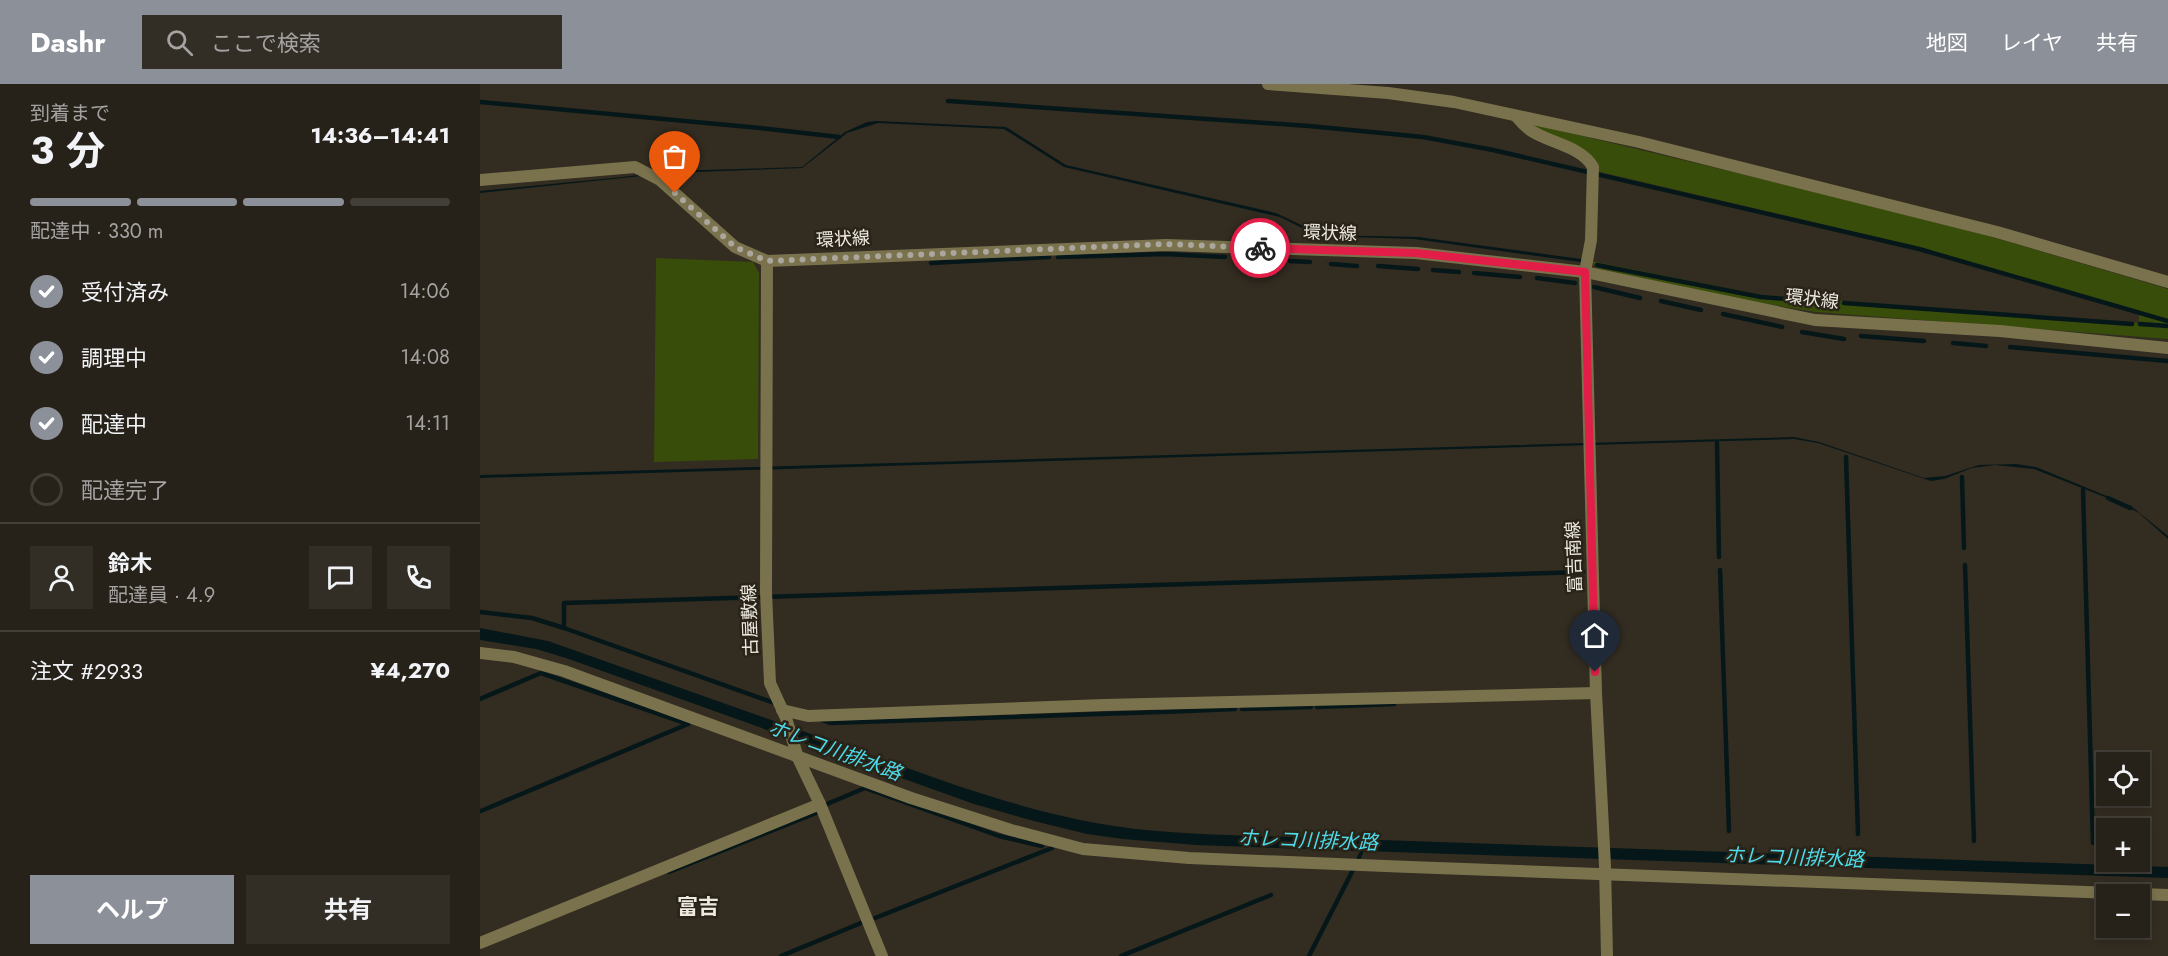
<!DOCTYPE html>
<html lang="ja">
<meta charset="utf-8">
<style>
:root{--surface:#262119;--page:#322e26;--text:#f1f3f6;--muted:#a4a3a2;--line:#423e38;--accent:#8c9099}
body{margin:0;font-family:Jost,"Noto Sans JP",sans-serif;background:var(--page);color:var(--text);height:100vh;display:flex;flex-direction:column;font-size:22px;white-space:nowrap}
*{box-sizing:border-box;margin:0}
p{font-size:20px;color:var(--muted)}
.icon{flex:none;width:33px;height:33px;fill:none;stroke:currentColor;stroke-width:2;stroke-linecap:round;stroke-linejoin:round}
.map{position:relative;flex:1;overflow:hidden}
.sheet{display:flex;flex-direction:column;background:var(--surface);width:480px}
.sheet>*{flex:none}
.buttons{position:absolute;left:1616px;top:668px;display:grid;gap:12px}
.buttons a{display:grid;place-items:center;width:54px;height:54px;border-radius:0px;background:var(--surface);box-shadow:0 3px 9px #0003,0 0 0 2px var(--line);font-size:30px}
.pin{position:absolute;display:grid;place-items:center;width:51px;height:51px;color:#fff;margin:-62px -26px;border-radius:50% 50% 50% 0;rotate:-45deg;box-shadow:0 0 6px #0007}
.pin .icon{rotate:45deg}
.courier{position:absolute;display:grid;place-items:center;width:60px;height:60px;margin:-30px;border:4px solid #e11d48;border-radius:50%;background:#fff;color:#222;box-shadow:0 2px 8px #0007}
.headline em{font-style:normal;font-weight:700}
.headline div{display:flex;flex-direction:column-reverse}
.headline{display:flex;align-items:center;justify-content:space-between;height:102px;padding:0 30px}
h1{font-size:39px;font-weight:700;line-height:45px}
.bar{display:grid;grid-template-columns:repeat(4,1fr);gap:9px 6px;align-content:center;height:72px;padding:0 30px}
.bar i{height:8px;border-radius:4px;background:var(--line)}
.bar .current{background:var(--accent)}
.bar p{grid-column:span 4}
.line{display:flex;align-items:center;gap:15px;padding:0 30px;border-top:2px solid var(--line)}
.line div{flex:1}
.round{display:grid;place-items:center;flex:none;width:63px;height:63px;border-radius:0px;background:var(--page)}
ol{padding:0 30px;list-style:none}
li{display:flex;align-items:center;gap:18px;height:66px}
li p{margin-inline-start:auto}
li .icon{padding:6px;border-radius:50%;background:var(--accent);color:#fff;stroke-width:4}
li:last-child{color:var(--muted)}
li i{width:33px;height:33px;border:3px solid var(--line);border-radius:50%}
.action{display:flex;gap:12px;margin-top:auto;padding:12px 30px}
.action a{flex:1;height:69px;border-radius:0px;background:var(--accent);color:#fff;font-size:24px;font-weight:700;line-height:69px;text-align:center}
.action a+a{background:var(--page);color:var(--text)}
header{display:flex;align-items:center;gap:36px;box-sizing:border-box;height:84px;padding:0 30px;background:var(--accent);color:#fff}
header strong{font-size:28px}
nav{display:flex;gap:33px;margin-inline-start:auto;font-size:21px}
.search{width:420px;height:54px;background:var(--page);display:flex;align-items:center;gap:15px;box-sizing:border-box;padding:0 21px;border-radius:0px;color:var(--muted);font-size:22px}
main{display:flex;flex:1;min-height:0}
.map>svg:first-child{display:block}
.green{fill:#384d0a}
.water{fill:#061719}
.lines{fill:none;stroke-linecap:round;stroke-linejoin:round}
.stream{stroke:#061719;stroke-width:4.5}
.minor{stroke:#7a724d;stroke-width:12}
.done{stroke:#aca79e;stroke-width:6;stroke-dasharray:0 10.8}
.route{stroke:#e11d48;stroke-width:8}
.labels{text-anchor:middle;stroke-width:5;stroke-linejoin:round;paint-order:stroke}
.street-label{font-size:18px;fill:#ede9e1;stroke:#292318}
.water-label{font-size:20px;font-style:italic;fill:#4ddbea;stroke:#292318}
.quarter-label{font-size:21px;font-weight:bold;fill:#ede9e1;stroke:#292318}
</style>
<header>
<strong>Dashr</strong>
<div class="search"><svg class="icon" aria-label="search" viewBox="0 0 24 24"><circle cx="10" cy="10" r="6"/><path d="M15 15l6 6"/></svg>ここで検索</div>
<nav><a>地図</a><a>レイヤ</a><a>共有</a></nav>
</header>
<main>
<section class="sheet">
<div class="headline"><div><h1>3 分</h1><p>到着まで</p></div><em>14:36–14:41</em></div>
<div class="bar"><i class="current"></i><i class="current"></i><i class="current"></i><i></i><p>配達中 · 330 m</p></div>
<ol>
<li><svg class="icon" aria-label="check" viewBox="0 0 24 24"><path d="M5 12l5 5 9-10"/></svg>受付済み<p>14:06</p></li>
<li><svg class="icon" aria-label="check" viewBox="0 0 24 24"><path d="M5 12l5 5 9-10"/></svg>調理中<p>14:08</p></li>
<li><svg class="icon" aria-label="check" viewBox="0 0 24 24"><path d="M5 12l5 5 9-10"/></svg>配達中<p>14:11</p></li>
<li><i></i>配達完了</li>
</ol>
<div class="line" style="height:108px"><a class="round"><svg class="icon" aria-label="person" viewBox="0 0 24 24"><circle cx="12" cy="8" r="4"/><path d="M4 21q1-7 8-7t8 7"/></svg></a><div><b>鈴木</b><p>配達員 · 4.9</p></div><a class="round"><svg class="icon" aria-label="chat" viewBox="0 0 24 24"><path d="M4 5h16v11H9l-5 4z"/></svg></a><a class="round"><svg class="icon" aria-label="phone" viewBox="0 0 24 24"><path d="M5 4h4l2 5-3 2q2 4 5 5l2-3 5 2v4C11 20 4 13 5 4z"/></svg></a></div>
<div class="line" style="height:78px"><div>注文 #2933</div><b>¥4,270</b></div>
<div class="action"><a>ヘルプ</a><a>共有</a></div>
</section>
<div class="map">
<svg width="1688" height="872" viewBox="0 0 1688 872">
<rect width="100%" height="100%" fill="#332c21"/>
<g class="green">
<polygon points="1052,40 1295,98 1492,147 1688,205 1688,255 1336,228 1274,218 1116,184 1111,177 1282,211 1659,239 1659,230 1439,163 1116,87 1053,44"/>
<polygon points="176,174 273,178 279,189 278,375 174,378"/>
</g>
<g class="water">
<polygon points="397,37 526,43 586,81 796,129 842,151 938,153 1101,175 1101,178 934,155 838,152 800,133 584,83 524,45 398,39 367,49 322,84 190,89 0,109 0,107 143,93 189,87 322,83 365,48 387,38"/>
<polygon points="1314,353 1339,358 1444,394 1465,392 1499,381 1536,380 1556,383 1651,422 1688,452 1688,455 1659,429 1640,419 1554,385 1515,381 1492,384 1464,395 1451,397 1338,359 1314,355 0,394 0,391"/>
<path d="M0,544l68,13 410,145c52,17 103,32 156,40 60,9 120,9 180,11l874,30v11l-804,-27 -9,20 -4,-1 9,-19 -164,-6 -73,-6 -36,-5 -53,-13 -60,-17 -408,-146 -30,-9 -56,-9z"/>
</g>
<g class="lines">
<g class="stream">
<polyline points="468,17 829,42 943,53 1013,66 1439,165 1688,237"/>
<polyline points="0,18 280,44 359,53"/>
<polyline points="578,173 685,170 745,173"/>
<polyline points="755,174 801,177"/>
<polyline points="810,177 830,178"/>
<polyline points="451,179 569,173"/>
<polyline points="851,180 877,182"/>
<polyline points="1117,181 1281,213 1358,219"/>
<polyline points="898,182 938,185"/>
<polyline points="953,186 979,188"/>
<polyline points="994,189 1040,193"/>
<polyline points="1057,194 1095,199"/>
<polyline points="1114,203 1160,214"/>
<polyline points="1181,217 1221,226"/>
<polyline points="1364,219 1652,240"/>
<polyline points="1243,230 1302,243"/>
<polyline points="1660,240 1688,242"/>
<polyline points="1322,248 1364,255"/>
<polyline points="1381,252 1444,257"/>
<polyline points="1473,259 1506,262"/>
<polyline points="1530,263 1688,277"/>
<polyline points="1237,359 1239,473"/>
<polyline points="1366,373 1378,750"/>
<polyline points="1482,393 1484,464"/>
<polyline points="1603,406 1613,759"/>
<polyline points="1628,414 1650,424"/>
<polyline points="1485,481 1494,757"/>
<polyline points="1240,486 1249,747"/>
<polyline points="0,528 52,534 84,544 297,620"/>
<polyline points="84,544 84,519 1103,488"/>
<polyline points="0,615 61,589 208,640"/>
<polyline points="837,623 914,620"/>
<polyline points="762,625 831,623"/>
<polyline points="683,628 755,625"/>
<polyline points="342,636 350,639 680,628"/>
<polyline points="347,720 385,704 519,752 562,762"/>
<polyline points="1,727 208,640"/>
<polyline points="189,788 336,729"/>
<polyline points="395,834 572,764"/>
<polyline points="301,872 381,839"/>
<polyline points="641,872 791,811"/>
<polyline points="829,872 875,782"/>
</g>
<g class="minor">
<polyline points="788,0 908,9 974,18 1159,58 1517,148 1688,198"/>
<path d="M1036,32c4,5 9,10 14,14 19,13 51,16 63,37l-2,73 -6,32 11,421 9,173 2,90"/>
<polyline points="0,96 155,83 180,96 255,163 287,177 686,161 936,169 1105,188 1335,236 1520,247 1688,264"/>
<polyline points="287,177 286,508 290,599 306,634 318,674 340,720 402,872"/>
<polyline points="0,569 34,573 84,587 431,714 531,746 603,765 709,774 930,783 1688,811"/>
<polyline points="302,626 328,632 624,621 1116,609"/>
<polyline points="0,859 340,720"/>
</g>
</g>
<g class="lines">
<polyline class="done" points="195,109 255,163 287,177 686,160 780,164"/>
<polyline class="route" points="780,164 936,169 1105,188 1115,588"/>
</g>
<g class="labels">
<g class="street-label">
<text transform="translate(850 149) rotate(2)" y="6">環状線</text>
<text transform="translate(363 155) rotate(-3)" y="6">環状線</text>
<text transform="translate(1332 215) rotate(7)" y="6">環状線</text>
<text transform="translate(1094 473) rotate(-92)" y="6">富吉南線</text>
<text transform="translate(270 536) rotate(-92)" y="6">古屋敷線</text>
</g>
<g class="water-label">
<text transform="translate(355 666) rotate(20)" y="7">ホレコ川排水路</text>
<text transform="translate(828 756) rotate(2)" y="7">ホレコ川排水路</text>
<text transform="translate(1314 773) rotate(2)" y="7">ホレコ川排水路</text>
</g>
<g class="quarter-label">
<text x="218" y="830">富吉</text>
</g>
</g>
</svg>
<div class="buttons">
<a><svg class="icon" aria-label="locate" viewBox="0 0 24 24"><circle cx="12" cy="12" r="6"/><path d="M12 2v4M12 18v4M2 12h4M18 12h4"/></svg></a>
<a>+</a>
<a>−</a>
</div>
<div class="pin" style="left:195px;top:109px;background:#ea580c"><svg class="icon" aria-label="bag" viewBox="0 0 24 24"><path d="M5 8h14l-1 12H6zM9 8a3 3 0 0 1 6 0"/></svg></div>
<div class="pin" style="left:1115px;top:588px;background:#1f2937"><svg class="icon" aria-label="home" viewBox="0 0 24 24"><path d="M3 11l9-7 9 7M6 9v11h12V9"/></svg></div>
<div class="courier" style="left:780px;top:164px"><svg class="icon" aria-label="bike" viewBox="0 0 24 24"><circle cx="6" cy="16" r="4"/><circle cx="18" cy="16" r="4"/><path d="M6 16l4-8h5l3 8M10 8l3 8H6M13 5h3"/></svg></div>
</div>
</main>
